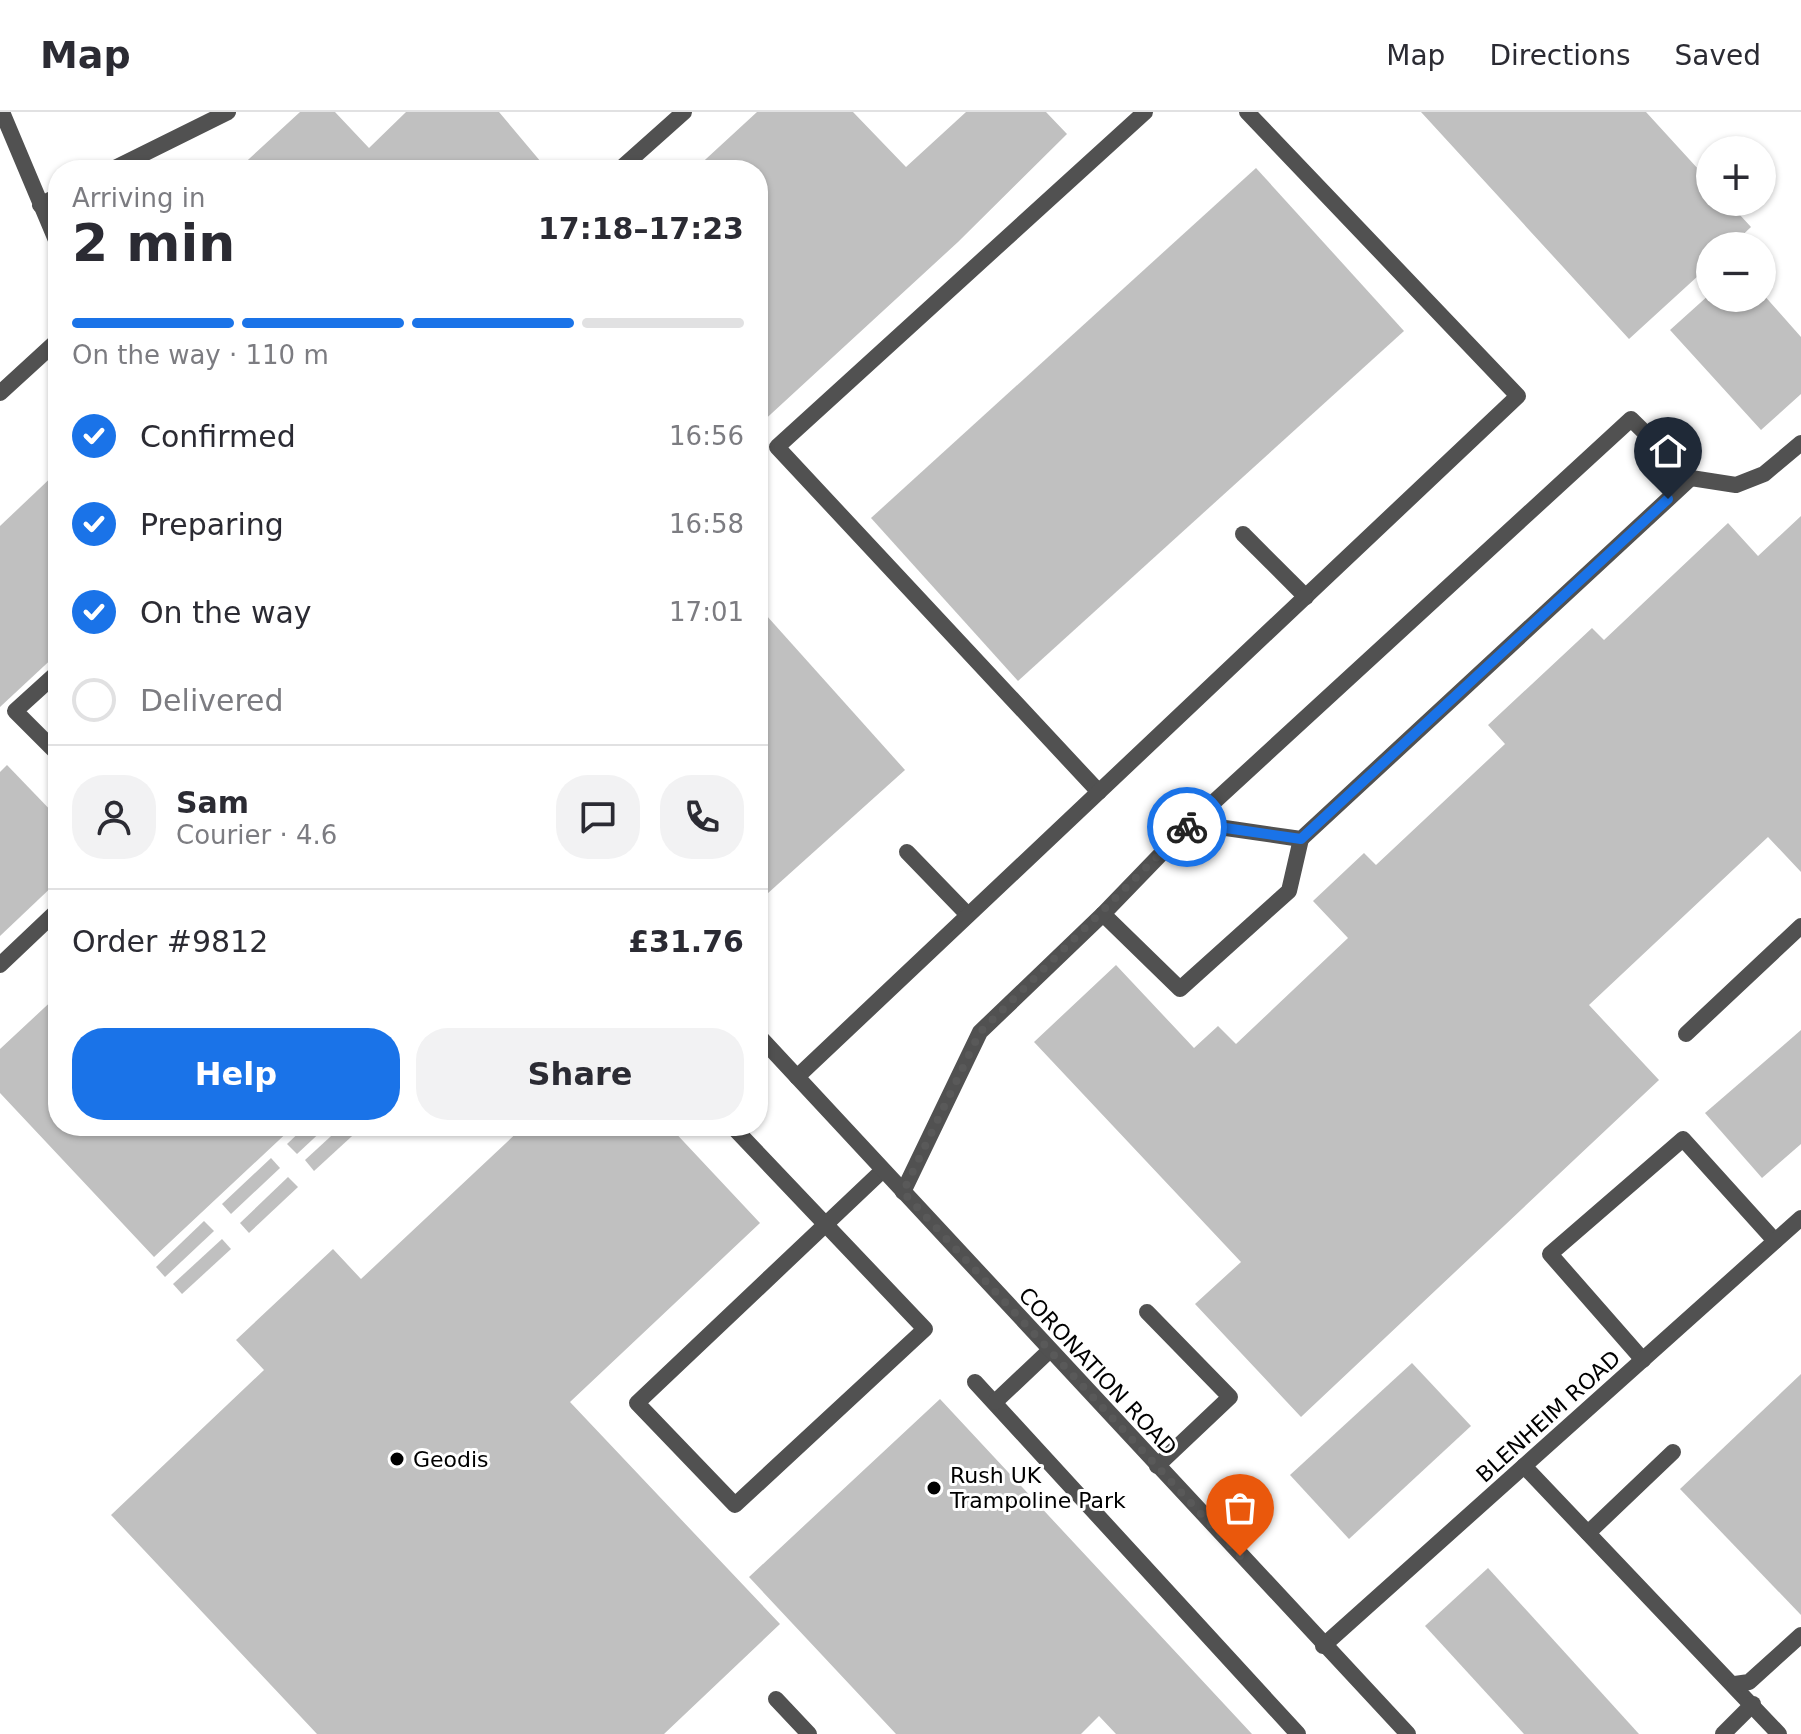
<!DOCTYPE html>
<meta charset="utf-8">
<style>
:root{--surface:#fff;--page:#f2f2f3;--text:#2b2b33;--muted:#7c7c81;--line:#e1e1e2;--accent:#1a73e8}
body{margin:0;font-family:"DejaVu Sans",sans-serif;background:var(--page);color:var(--text);height:100vh;display:flex;flex-direction:column;font-size:30px;white-space:nowrap}
*{box-sizing:border-box;margin:0}
p{font-size:26px;color:var(--muted)}
.icon{flex:none;width:44px;height:44px;fill:none;stroke:currentColor;stroke-width:2;stroke-linecap:round;stroke-linejoin:round}
.map{position:relative;flex:1;overflow:hidden}
.side{position:absolute;left:48px;top:48px;width:720px;height:976px;display:flex;flex-direction:column;background:var(--surface);border-radius:32px;box-shadow:0 2px 6px #0004}
.side>*{flex:none}
.fabs{position:absolute;left:1696px;top:24px;display:grid;gap:16px}
.fabs a{display:grid;place-items:center;width:80px;height:80px;border-radius:50%;background:var(--surface);box-shadow:0 2px 6px #0004;font-size:40px}
.pin{position:absolute;display:grid;place-items:center;width:68px;height:68px;color:#fff;margin:-82px -34px;border-radius:50% 50% 50% 0;rotate:-45deg;box-shadow:0 0 8px #0007}
.pin .icon{rotate:45deg}
.courier{position:absolute;display:grid;place-items:center;width:80px;height:80px;margin:-40px;border:6px solid #1a73e8;border-radius:50%;background:#fff;color:#222;box-shadow:0 2px 10px #0007}
.headline em{font-style:normal;font-weight:700}
.headline div{display:flex;flex-direction:column-reverse}
.headline{display:flex;align-items:center;justify-content:space-between;height:136px;padding:0 24px}
h1{font-size:52px;font-weight:700;line-height:60px}
.bar{display:grid;grid-template-columns:repeat(4,1fr);gap:12px 8px;align-content:center;height:96px;padding:0 24px}
.bar i{height:10px;border-radius:6px;background:var(--line)}
.bar .active{background:var(--accent)}
.bar p{grid-column:span 4}
.line{display:flex;align-items:center;gap:20px;padding:0 24px;border-top:2px solid var(--line)}
.line div{flex:1}
.round{display:grid;place-items:center;flex:none;width:84px;height:84px;border-radius:32px;background:var(--page)}
ol{padding:0 24px;list-style:none}
li{display:flex;align-items:center;gap:24px;height:88px}
li p{margin-inline-start:auto}
li .icon{padding:8px;border-radius:50%;background:var(--accent);color:#fff;stroke-width:4}
li:last-child{color:var(--muted)}
li i{width:44px;height:44px;border:4px solid var(--line);border-radius:50%}
.cta{display:flex;gap:16px;margin-top:auto;padding:16px 24px}
.cta a{flex:1;height:92px;border-radius:32px;background:var(--accent);color:#fff;font-size:32px;font-weight:700;line-height:92px;text-align:center}
.cta a+a{background:var(--page);color:var(--text)}
header{display:flex;align-items:center;gap:48px;box-sizing:border-box;height:112px;padding:0 40px;background:var(--surface);border-bottom:2px solid var(--line)}
header strong{font-size:38px}
nav{display:flex;gap:44px;margin-inline-start:auto;font-size:28px}
.map>svg:first-child{display:block}
.building{fill:#c0c0c0}
.lines{fill:none;stroke-linecap:round;stroke-linejoin:round}
.service{stroke:#515151;stroke-width:16}
.tertiary{stroke:#515151;stroke-width:16}
.done{stroke:#595959;stroke-width:8;stroke-dasharray:0 14.4}
.route{stroke:#1a73e8;stroke-width:10}
.poi-dot{fill:#000;stroke:#fff;stroke-width:3}
.labels{text-anchor:middle;stroke-width:6;stroke-linejoin:round;paint-order:stroke}
.street-label{font-size:22px;fill:#000;stroke:#fff}
.poi-label{font-size:22px;fill:#000;stroke:#fff;text-anchor:start}
</style>
<header>
<strong>Map</strong>
<nav><a>Map</a><a>Directions</a><a>Saved</a></nav>
</header>
<div class="map">
<svg width="1801" height="1622" viewBox="0 0 1801 1622">
<rect width="100%" height="100%" fill="#fff"/>
<g class="building">
<polygon points="300,0 335,0 369,36 406,0 499,0 541,50 533,58 237,58"/>
<polygon points="757,0 853,0 906,55 966,0 1046,0 1067,22 958,130 758,314 758,58 694,58"/>
<polygon points="1421,0 1646,0 1710,70 1710,90 1728,90 1751,115 1731,134 1710,134 1710,153 1629,227"/>
<polygon points="1256,56 1404,219 1018,569 871,406"/>
<polygon points="1762,181 1801,225 1801,282 1761,318 1670,218 1710,182 1710,186 1762,186"/>
<polygon points="58,359 58,541 0,595 0,414"/>
<polygon points="1801,404 1801,760 1768,725 1589,893 1659,968 1301,1305 1195,1192 1241,1150 1034,930 1116,853 1194,936 1218,914 1236,932 1348,826 1313,789 1364,741 1376,753 1505,632 1488,613 1592,516 1604,528 1728,411 1758,444"/>
<polygon points="758,494 905,658 758,790"/>
<polygon points="7,653 58,706 58,769 0,824 0,660"/>
<polygon points="58,883 58,1014 294,1014 154,1145 0,981 0,937"/>
<polygon points="1801,918 1801,1032 1762,1066 1705,1001"/>
<polygon points="306,1014 327,1014 297,1042 287,1032"/>
<polygon points="342,1014 363,1014 314,1059 305,1048"/>
<polygon points="524,1014 577,1014 580,1017 583,1014 669,1014 760,1111 570,1290 780,1512 664,1622 317,1622 111,1403 264,1258 236,1228 333,1137 361,1167"/>
<polygon points="271,1046 280,1056 231,1102 222,1092"/>
<polygon points="288,1065 298,1075 249,1121 240,1111"/>
<polygon points="204,1109 214,1119 165,1165 156,1155"/>
<polygon points="222,1127 231,1137 182,1182 173,1172"/>
<polygon points="1412,1251 1471,1314 1349,1427 1290,1363"/>
<polygon points="1801,1262 1801,1503 1680,1377"/>
<polygon points="940,1287 1252,1622 1116,1622 1099,1604 1081,1622 896,1622 749,1465"/>
<polygon points="1488,1456 1639,1622 1524,1622 1425,1514"/>
</g>
<g class="lines">
<g class="service">
<polyline points="111,58 228,0"/>
<polyline points="619,58 684,0"/>
<polyline points="40,93 58,84"/>
<polyline points="0,281 58,228"/>
<polyline points="1691,366 1736,373 1764,362 1801,331"/>
<polyline points="1243,422 1306,485"/>
<polyline points="58,560 15,599 58,642"/>
<polyline points="1099,680 777,335 1145,0"/>
<polyline points="907,740 968,803"/>
<polyline points="1103,802 1180,877 1289,779 1301,727"/>
<polyline points="0,853 58,798"/>
<polyline points="1686,922 1801,814"/>
<polyline points="797,965 1518,284 1247,0"/>
<polyline points="732,1014 925,1217 735,1393 637,1291 826,1112 883,1058"/>
<polyline points="903,1080 980,920 1103,802 1191,711 1631,307 1691,366 1301,727 1191,711"/>
<polyline points="1147,1200 1230,1285 1157,1354"/>
<polyline points="1643,1248 1550,1142 1683,1027 1775,1129"/>
<polyline points="975,1270 1298,1622"/>
<polyline points="995,1290 1049,1239"/>
<polyline points="1524,1354 1779,1622"/>
<polyline points="1588,1421 1673,1340"/>
<polyline points="1323,1534 1801,1106"/>
<polyline points="1735,1572 1749,1570 1801,1523"/>
<polyline points="776,1587 809,1622"/>
<polyline points="1723,1622 1753,1592"/>
</g>
<g class="tertiary">
<polyline points="2,0 58,133"/>
<polyline points="758,923 1408,1622"/>
</g>
</g>
<g class="lines">
<polyline class="done" points="1187,715 980,920 903,1080 1240,1444"/>
<polyline class="route" points="1187,715 1191,711 1301,727 1668,387"/>
</g>
<g class="poi-dot">
<circle cx="397" cy="1347" r="8"/>
<circle cx="934" cy="1376" r="8"/>
</g>
<g class="labels">
<g class="street-label">
<text transform="translate(1098 1259) rotate(47)" y="8">CORONATION ROAD</text>
<text transform="translate(1548 1304) rotate(-42)" y="8">BLENHEIM ROAD</text>
</g>
<g class="poi-label">
<text x="413" y="1355">Geodis</text>
<text x="950" y="1371">Rush UK<tspan x="950" dy="25">Trampoline Park</tspan></text>
</g>
</g>
</svg>
<div class="fabs">
<a>+</a>
<a>−</a>
</div>
<div class="pin" style="left:1240px;top:1444px;background:#ea580c"><svg class="icon" aria-label="bag" viewBox="0 0 24 24"><path d="M5 8h14l-1 12H6zM9 8a3 3 0 0 1 6 0"/></svg></div>
<div class="pin" style="left:1668px;top:387px;background:#1f2937"><svg class="icon" aria-label="home" viewBox="0 0 24 24"><path d="M3 11l9-7 9 7M6 9v11h12V9"/></svg></div>
<div class="courier" style="left:1187px;top:715px"><svg class="icon" aria-label="bike" viewBox="0 0 24 24"><circle cx="6" cy="16" r="4"/><circle cx="18" cy="16" r="4"/><path d="M6 16l4-8h5l3 8M10 8l3 8H6M13 5h3"/></svg></div>
<section class="side">
<div class="headline"><div><h1>2 min</h1><p>Arriving in</p></div><em>17:18–17:23</em></div>
<div class="bar"><i class="active"></i><i class="active"></i><i class="active"></i><i></i><p>On the way · 110 m</p></div>
<ol>
<li><svg class="icon" aria-label="check" viewBox="0 0 24 24"><path d="M5 12l5 5 9-10"/></svg>Confirmed<p>16:56</p></li>
<li><svg class="icon" aria-label="check" viewBox="0 0 24 24"><path d="M5 12l5 5 9-10"/></svg>Preparing<p>16:58</p></li>
<li><svg class="icon" aria-label="check" viewBox="0 0 24 24"><path d="M5 12l5 5 9-10"/></svg>On the way<p>17:01</p></li>
<li><i></i>Delivered</li>
</ol>
<div class="line" style="height:144px"><a class="round"><svg class="icon" aria-label="person" viewBox="0 0 24 24"><circle cx="12" cy="8" r="4"/><path d="M4 21q1-7 8-7t8 7"/></svg></a><div><b>Sam</b><p>Courier · 4.6</p></div><a class="round"><svg class="icon" aria-label="chat" viewBox="0 0 24 24"><path d="M4 5h16v11H9l-5 4z"/></svg></a><a class="round"><svg class="icon" aria-label="phone" viewBox="0 0 24 24"><path d="M5 4h4l2 5-3 2q2 4 5 5l2-3 5 2v4C11 20 4 13 5 4z"/></svg></a></div>
<div class="line" style="height:104px"><div>Order #9812</div><b>£31.76</b></div>
<div class="cta"><a>Help</a><a>Share</a></div>
</section>
</div>
